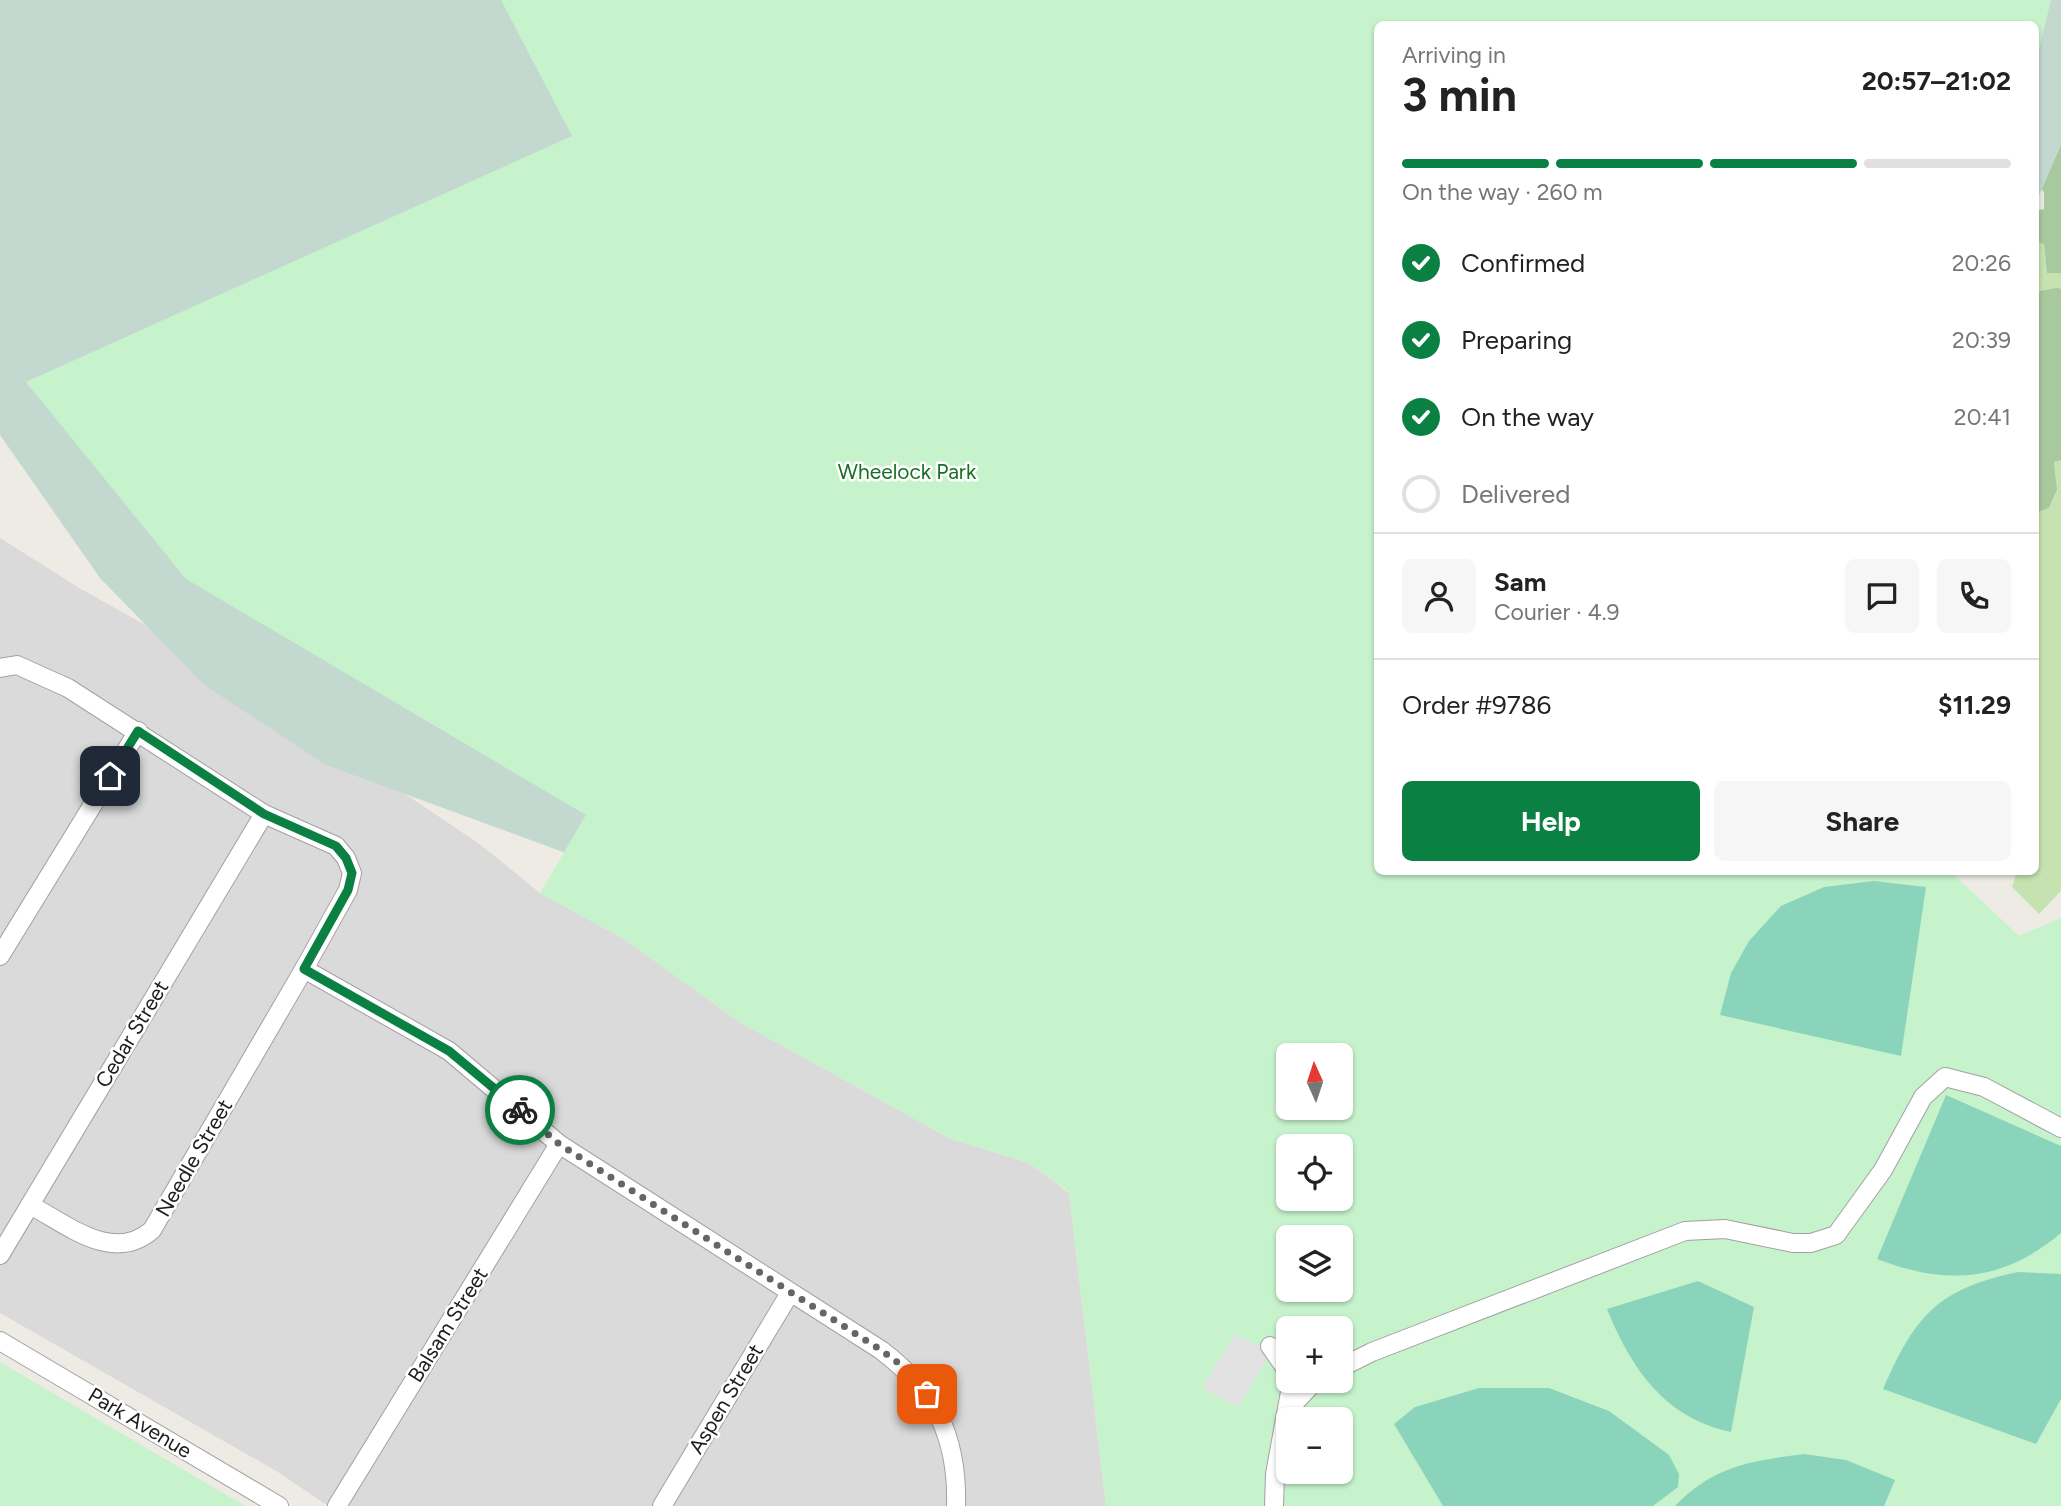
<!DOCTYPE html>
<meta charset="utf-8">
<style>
:root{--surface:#fff;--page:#f6f6f6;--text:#222;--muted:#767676;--line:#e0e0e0;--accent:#0b8043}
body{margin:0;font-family:Figtree,sans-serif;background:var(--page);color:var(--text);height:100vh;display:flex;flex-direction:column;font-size:26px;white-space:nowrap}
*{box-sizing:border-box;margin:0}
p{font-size:23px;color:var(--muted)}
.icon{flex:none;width:38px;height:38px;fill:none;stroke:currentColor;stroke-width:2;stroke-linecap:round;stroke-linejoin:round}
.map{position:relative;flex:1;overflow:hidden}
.sheet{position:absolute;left:1374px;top:21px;width:665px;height:854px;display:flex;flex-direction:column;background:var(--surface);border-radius:10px;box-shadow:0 2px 5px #0004}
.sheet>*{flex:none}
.needle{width:46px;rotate:357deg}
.buttons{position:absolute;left:1276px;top:1043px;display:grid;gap:14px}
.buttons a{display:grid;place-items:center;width:77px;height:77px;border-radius:10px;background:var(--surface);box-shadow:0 2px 5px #0004;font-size:35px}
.pin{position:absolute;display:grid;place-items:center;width:60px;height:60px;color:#fff;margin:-30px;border-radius:14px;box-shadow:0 4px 10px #0006}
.courier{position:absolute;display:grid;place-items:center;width:70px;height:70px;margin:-35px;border:5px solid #0b8043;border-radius:50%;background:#fff;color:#222;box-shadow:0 2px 9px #0007}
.headline em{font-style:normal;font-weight:700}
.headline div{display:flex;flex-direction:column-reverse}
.headline{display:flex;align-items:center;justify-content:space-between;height:119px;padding:0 28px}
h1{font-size:46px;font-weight:700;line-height:52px}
.bar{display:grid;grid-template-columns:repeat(4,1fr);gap:10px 7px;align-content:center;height:84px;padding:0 28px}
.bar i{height:9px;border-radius:5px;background:var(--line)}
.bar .active{background:var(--accent)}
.bar p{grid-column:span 4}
.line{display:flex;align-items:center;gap:18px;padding:0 28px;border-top:2px solid var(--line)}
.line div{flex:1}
.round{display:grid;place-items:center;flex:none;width:74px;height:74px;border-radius:10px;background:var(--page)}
ol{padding:0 28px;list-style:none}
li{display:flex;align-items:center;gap:21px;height:77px}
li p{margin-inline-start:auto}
li .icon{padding:7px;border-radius:50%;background:var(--accent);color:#fff;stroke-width:4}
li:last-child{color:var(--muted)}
li i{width:38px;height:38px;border:4px solid var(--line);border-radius:50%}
.primary-button{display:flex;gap:14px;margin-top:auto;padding:14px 28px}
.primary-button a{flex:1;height:80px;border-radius:10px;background:var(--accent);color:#fff;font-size:28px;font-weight:700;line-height:80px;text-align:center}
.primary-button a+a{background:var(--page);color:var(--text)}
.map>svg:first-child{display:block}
.residential{fill:#dbdada}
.grass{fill:#c5e2b0}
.forest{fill:#a8c89e}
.wetland{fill:#c3d9d0;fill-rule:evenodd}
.park{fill:#c6f3cc;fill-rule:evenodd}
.pitch{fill:#8bd4bc}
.parking{fill:#e1e1e1}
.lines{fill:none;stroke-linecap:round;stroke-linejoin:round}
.minor-casing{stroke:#a1a1a1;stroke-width:20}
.minor{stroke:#fff;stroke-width:18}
.done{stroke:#666563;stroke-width:7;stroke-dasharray:0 12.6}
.route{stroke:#0b8043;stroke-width:9}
.labels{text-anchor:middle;stroke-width:5;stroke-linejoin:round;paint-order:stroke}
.park-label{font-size:21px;fill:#186f24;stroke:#fff}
.street-label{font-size:21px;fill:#1d1d1d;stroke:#fff}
</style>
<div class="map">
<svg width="2061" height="1506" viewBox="0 0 2061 1506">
<rect width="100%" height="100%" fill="#edebe4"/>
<polygon class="residential" points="0,538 81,589 197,654 481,845 540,893 624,939 741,1023 951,1139 1029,1163 1069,1193 1106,1506 328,1506 278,1472 0,1313"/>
<g class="grass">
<polygon points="2035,241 2044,243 2047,273 2061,273 2061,289 2035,292"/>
<polygon points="2061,460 2061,891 2039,914 2012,887 2017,872 2035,872 2035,513 2049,508 2057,491 2054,461"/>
</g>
<g class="forest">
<polygon points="2061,100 2061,273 2047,273 2044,244 2035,241 2039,210 2044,209 2044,193 2035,174"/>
<polygon points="2057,288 2061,289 2061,460 2054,462 2057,490 2049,508 2035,513 2035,292"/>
</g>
<path class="wetland" d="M0,0h2061v145l-26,60v-181h-658v848l172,119 -261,155 -635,-261 -327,-120 -122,-80 -104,-107 -100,-143zM1288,1055h52v53h-52z"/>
<g class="park">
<path d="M501,0h1550l-16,66v-42h-658v848h574l68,64 42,-18v588h-955l-37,-314 -40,-29 -78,-24 -210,-116 -117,-84 -84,-46 46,-78 -400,-236 -160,-197 546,-246zM1288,1055h52v53h-52zM1288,1146h52v53h-52zM1288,1237h52v53h-52zM1288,1328h52v53h-52zM1288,1419h52v53h-52z"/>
<polygon points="0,1362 245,1506 0,1506"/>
</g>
<g class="pitch">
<polygon points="1874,881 1926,887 1901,1056 1720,1015 1731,973 1749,941 1781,906 1824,887"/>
<path d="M1946,1095l115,51v87c-58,49 -114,53 -184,26z"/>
<path d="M2018,1272l43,2v125l-25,45 -153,-55c32,-74 55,-100 135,-117z"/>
<path d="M1698,1281l56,26 -23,125c-67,-14 -100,-64 -124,-123z"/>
<polygon points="1479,1388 1549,1388 1609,1411 1669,1455 1679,1474 1678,1487 1653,1506 1443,1506 1394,1424 1415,1407"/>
<path d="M1804,1454l42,6 49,20 -11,26h-209c40,-41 76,-45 129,-52z"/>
</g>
<polygon class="parking" points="1235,1334 1271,1352 1239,1407 1202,1388"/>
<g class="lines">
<g class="minor-casing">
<g id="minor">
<path d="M0,668l17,-3 51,23 196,126 72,32 10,12 6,15 -4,17 -44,79 -152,261c-39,34 -84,-5 -122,-25"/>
<polyline points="0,956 138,731"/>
<path d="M304,969l145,82 110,93 322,206c54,41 77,87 75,156"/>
<polyline points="0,1255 264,814"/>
<polyline points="0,1341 279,1506"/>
<polyline points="1270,1346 1288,1372"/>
<polyline points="1340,1368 1372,1352 1685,1231 1725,1229 1793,1243 1811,1243 1836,1235 1883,1170 1923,1097 1945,1077 1984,1087 2061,1128"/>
<polyline points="1289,1409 1315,1381"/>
<polyline points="337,1506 559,1144"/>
<polyline points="662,1506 790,1293"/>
<polyline points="1274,1506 1275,1474 1292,1381"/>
</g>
</g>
<use href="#minor" class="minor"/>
</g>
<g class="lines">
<polyline class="done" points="520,1110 559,1144 881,1350 909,1371 927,1394"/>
<polyline class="route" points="110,776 138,731 264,814 336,846 346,858 352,873 348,890 304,969 449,1051 520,1110"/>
</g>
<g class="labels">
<g class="park-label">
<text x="907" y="479">Wheelock Park</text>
</g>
<g class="street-label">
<text transform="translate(132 1034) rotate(-59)" y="7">Cedar Street</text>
<text transform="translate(194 1158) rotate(-60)" y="7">Needle Street</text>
<text transform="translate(448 1325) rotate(-58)" y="7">Balsam Street</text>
<text transform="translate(726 1399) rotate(-59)" y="7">Aspen Street</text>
<text transform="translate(140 1423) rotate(31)" y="7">Park Avenue</text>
</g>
</g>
</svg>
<div class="buttons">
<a><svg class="needle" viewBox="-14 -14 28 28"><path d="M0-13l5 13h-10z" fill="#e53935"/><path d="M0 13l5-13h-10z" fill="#767676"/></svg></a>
<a><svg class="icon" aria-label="locate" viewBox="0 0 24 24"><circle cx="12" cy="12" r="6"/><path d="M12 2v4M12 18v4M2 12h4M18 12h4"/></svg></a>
<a><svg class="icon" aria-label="layers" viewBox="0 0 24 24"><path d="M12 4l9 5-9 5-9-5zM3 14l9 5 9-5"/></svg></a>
<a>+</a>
<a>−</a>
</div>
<div class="pin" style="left:927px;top:1394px;background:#ea580c"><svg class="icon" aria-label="bag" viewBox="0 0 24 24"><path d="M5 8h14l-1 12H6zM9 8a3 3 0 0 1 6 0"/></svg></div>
<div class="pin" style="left:110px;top:776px;background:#1f2937"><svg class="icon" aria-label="home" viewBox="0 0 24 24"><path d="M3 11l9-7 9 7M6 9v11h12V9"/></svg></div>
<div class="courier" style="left:520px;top:1110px"><svg class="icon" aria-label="bike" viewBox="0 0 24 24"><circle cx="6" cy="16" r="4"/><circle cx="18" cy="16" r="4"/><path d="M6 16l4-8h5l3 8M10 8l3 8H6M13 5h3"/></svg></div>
<section class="sheet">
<div class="headline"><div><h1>3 min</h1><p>Arriving in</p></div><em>20:57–21:02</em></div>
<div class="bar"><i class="active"></i><i class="active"></i><i class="active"></i><i></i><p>On the way · 260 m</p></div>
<ol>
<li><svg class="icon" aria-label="check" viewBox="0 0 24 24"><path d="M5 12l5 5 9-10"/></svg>Confirmed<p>20:26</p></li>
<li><svg class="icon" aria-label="check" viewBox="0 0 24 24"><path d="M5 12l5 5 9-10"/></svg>Preparing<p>20:39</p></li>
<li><svg class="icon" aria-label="check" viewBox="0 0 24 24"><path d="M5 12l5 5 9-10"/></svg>On the way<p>20:41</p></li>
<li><i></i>Delivered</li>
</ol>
<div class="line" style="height:126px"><a class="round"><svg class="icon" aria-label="person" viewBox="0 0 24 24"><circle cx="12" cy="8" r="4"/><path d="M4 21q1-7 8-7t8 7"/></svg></a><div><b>Sam</b><p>Courier · 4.9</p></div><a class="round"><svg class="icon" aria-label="chat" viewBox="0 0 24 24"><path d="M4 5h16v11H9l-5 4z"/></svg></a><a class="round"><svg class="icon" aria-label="phone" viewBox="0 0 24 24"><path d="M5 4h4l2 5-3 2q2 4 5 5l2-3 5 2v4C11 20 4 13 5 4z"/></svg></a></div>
<div class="line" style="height:91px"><div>Order #9786</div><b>$11.29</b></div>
<div class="primary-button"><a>Help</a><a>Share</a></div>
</section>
</div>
